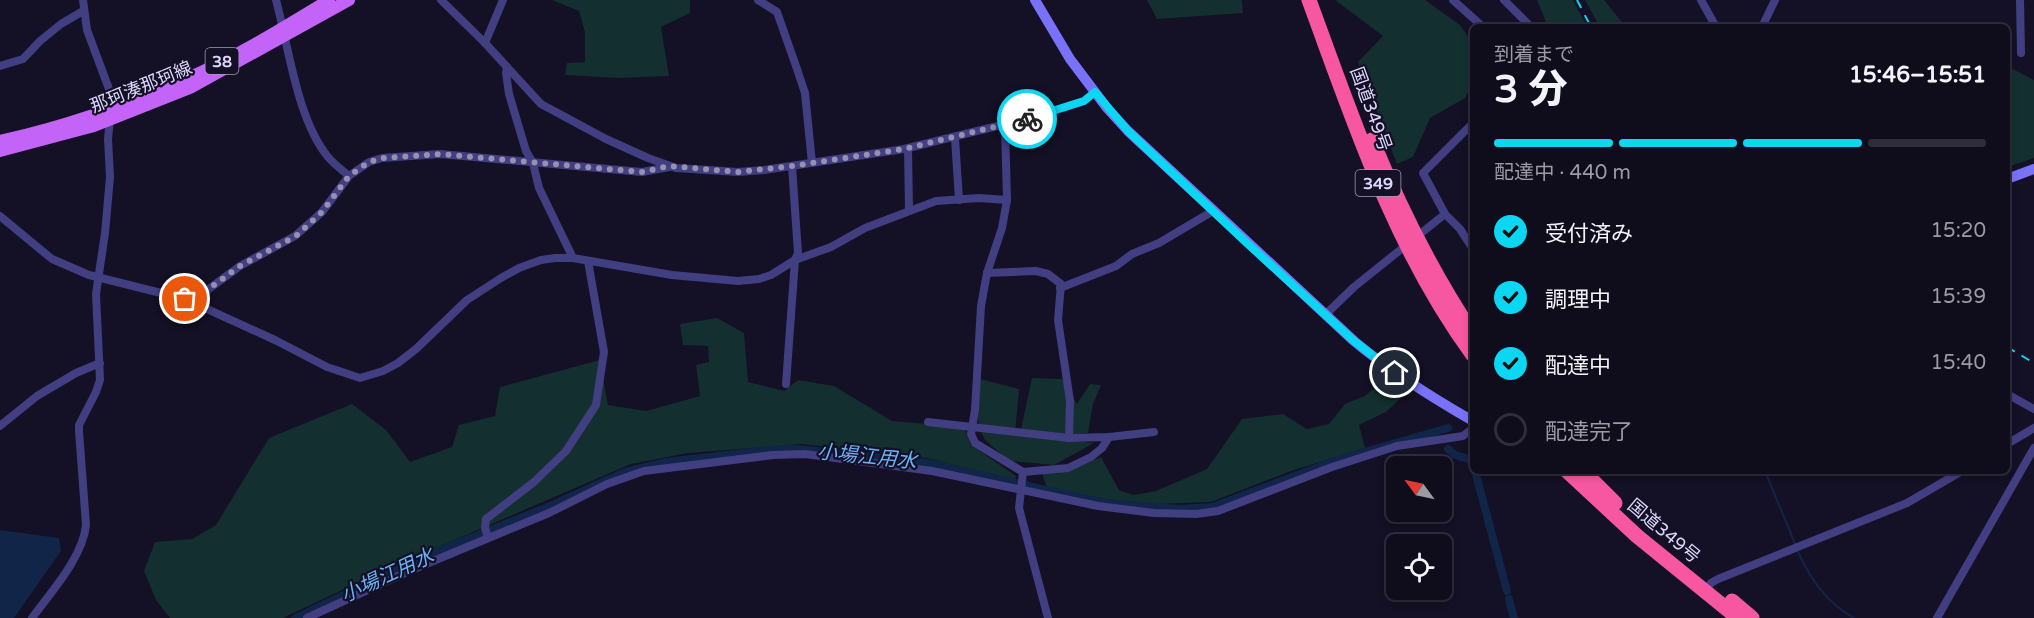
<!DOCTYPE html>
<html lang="ja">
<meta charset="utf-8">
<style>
:root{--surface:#0f0c1c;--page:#181525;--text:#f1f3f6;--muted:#9b9ba3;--line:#2f2c3b;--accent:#0cd7f3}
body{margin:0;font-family:"Varela Round","Noto Sans JP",sans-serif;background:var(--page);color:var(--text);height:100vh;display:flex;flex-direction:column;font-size:22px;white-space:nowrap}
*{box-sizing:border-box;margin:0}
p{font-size:20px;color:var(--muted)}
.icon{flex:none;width:33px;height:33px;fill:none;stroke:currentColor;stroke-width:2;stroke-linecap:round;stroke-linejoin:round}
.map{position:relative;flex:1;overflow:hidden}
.panel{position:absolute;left:1470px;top:24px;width:540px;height:450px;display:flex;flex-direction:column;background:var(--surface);border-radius:9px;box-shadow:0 3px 9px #0003,0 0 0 2px var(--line)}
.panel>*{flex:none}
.needle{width:39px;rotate:303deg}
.buttons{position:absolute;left:1386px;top:456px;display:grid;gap:12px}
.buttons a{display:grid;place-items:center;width:66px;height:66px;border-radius:9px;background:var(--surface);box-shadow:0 3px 9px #0003,0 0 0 2px var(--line);font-size:30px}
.pin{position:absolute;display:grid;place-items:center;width:51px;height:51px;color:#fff;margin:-26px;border:3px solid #fff;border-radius:50%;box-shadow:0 2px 6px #0007}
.courier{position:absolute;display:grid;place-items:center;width:60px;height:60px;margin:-30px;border:4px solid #0cd7f3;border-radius:50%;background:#fff;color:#222;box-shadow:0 2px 8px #0007}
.head em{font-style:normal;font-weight:800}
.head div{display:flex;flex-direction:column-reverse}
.head{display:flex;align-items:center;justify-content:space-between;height:102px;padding:0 24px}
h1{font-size:39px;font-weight:800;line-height:45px}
.bar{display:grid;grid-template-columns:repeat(4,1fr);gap:9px 6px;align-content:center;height:72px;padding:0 24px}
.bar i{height:8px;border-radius:4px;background:var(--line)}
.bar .active{background:var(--accent)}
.bar p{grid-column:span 4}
ol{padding:0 24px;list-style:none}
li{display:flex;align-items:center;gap:18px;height:66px}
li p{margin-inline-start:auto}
li .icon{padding:6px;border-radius:50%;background:var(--accent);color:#111;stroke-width:4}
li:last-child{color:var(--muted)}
li i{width:33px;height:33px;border:3px solid var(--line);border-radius:50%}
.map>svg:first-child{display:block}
.green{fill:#132f2f}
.water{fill:#112549}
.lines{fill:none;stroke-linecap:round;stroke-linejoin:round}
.stream{stroke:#112549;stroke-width:2}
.canal{stroke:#112549;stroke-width:8}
.street{stroke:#423e82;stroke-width:8}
.secondary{stroke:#7972f8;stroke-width:10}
.primary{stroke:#c363f7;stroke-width:12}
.highway{stroke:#f757a0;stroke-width:15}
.rail{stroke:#0cd7f3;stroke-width:2;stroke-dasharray:9 8;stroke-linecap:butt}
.done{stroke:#9691b1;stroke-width:6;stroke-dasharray:0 10.8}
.route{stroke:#0cd7f3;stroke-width:8}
.labels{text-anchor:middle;stroke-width:4.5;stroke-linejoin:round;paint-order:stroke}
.shield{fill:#141025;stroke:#a09bbc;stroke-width:1.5}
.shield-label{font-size:16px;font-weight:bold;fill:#dcd6fd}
.street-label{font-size:18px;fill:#dcd6fd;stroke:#141025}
.water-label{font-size:20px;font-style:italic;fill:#6ab3f8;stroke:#141025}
</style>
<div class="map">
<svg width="2034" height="618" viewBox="0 0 2034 618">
<rect width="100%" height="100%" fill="#141025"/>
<g class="green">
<polygon points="552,0 690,0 690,13 661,27 669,76 620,78 565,75 567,63 585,62 585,32 579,11"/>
<polygon points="1147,0 1242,0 1243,13 1157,19"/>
<polygon points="1335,0 1425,0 1460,25 1473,44 1473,83 1465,98 1430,118 1413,157 1397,164 1358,62 1383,36"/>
<polygon points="1537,0 1573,0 1587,27 1548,27"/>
<polygon points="1585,0 1604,0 1626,27 1600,27"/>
<polygon points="2013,69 2034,80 2034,158 2007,167 2007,71"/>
<polygon points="717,318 744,333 748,382 784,391 798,380 834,386 892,421 964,427 971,445 1016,476 1015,481 927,458 801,444 688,453 631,464 387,569 283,618 170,618 156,600 144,571 155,542 192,539 216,525 269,438 352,404 386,430 410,462 452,447 459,425 495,416 500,387 600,360 608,405 646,411 700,396 696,365 709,362 708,346 683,345 680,324"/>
<polygon points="1032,378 1062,379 1077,404 1090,384 1101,385 1093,404 1088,433 1063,435 1021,429"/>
<polygon points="980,379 1019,389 1015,435 1094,443 1054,465 1009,461 985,440 981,432 978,419"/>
<polygon points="1384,380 1396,381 1412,393 1402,397 1386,412 1359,425 1365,448 1291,471 1211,502 1158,504 1103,499 1047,488 1042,474 1069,471 1101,457 1119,490 1133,495 1156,491 1207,469 1242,419 1283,414 1307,429 1329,424 1345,404 1365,396"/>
</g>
<polygon class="water" points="0,530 59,538 61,551 14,618 0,618"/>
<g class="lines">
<g class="stream">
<polyline points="1765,471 1796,546"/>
<path d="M1798,552c13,28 29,51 56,66"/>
</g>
<g class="canal">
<polyline points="1448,449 1455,455 1471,460 1473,465"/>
<polyline points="1475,471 1507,591"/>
<polyline points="1509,599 1514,618"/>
<polyline points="295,618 426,556 550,506 625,472 666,462 777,449 798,449 928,463 1104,503 1180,509 1212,507 1340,459 1448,428"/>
</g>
<g class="street">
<path d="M276,0c13,48 21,119 52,157 6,7 14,13 21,19"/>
<polyline points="441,0 485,43 541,104 606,139 648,158 676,168 738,172 764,170 904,149 1034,117 1084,101 1095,92"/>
<polyline points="758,0 777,12 797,69 805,93 812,163"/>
<polyline points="1453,0 1483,27"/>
<polyline points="1504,0 1531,27"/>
<polyline points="1701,0 1716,27"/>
<polyline points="2020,0 2021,53"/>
<polyline points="1762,27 1775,0"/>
<polyline points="485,43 503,0"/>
<polyline points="0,66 23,59 40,41 61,24 83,11"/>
<polyline points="507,67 506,73 509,94 526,151 533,163 539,188 573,258"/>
<polyline points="1473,123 1423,173 1445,214 1460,229 1473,249"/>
<polyline points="1005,126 1007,200 1002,228 987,273 981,306 975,410 971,434 975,443 1023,472 1068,468 1091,457 1102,448 1109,437"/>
<polyline points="955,138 959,200"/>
<polyline points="908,148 909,210"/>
<polyline points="0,216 52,259 89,275 185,299 275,340 327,367 360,378 383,371 398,363 416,349 467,300 501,278 519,268 541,260 555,258 573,258 672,275 738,281 759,279 771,275 795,260 831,247 865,228 936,201 979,198 1007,200"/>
<polyline points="987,273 1036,271 1048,274 1061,284 1058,320 1070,401 1069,438"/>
<polyline points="1060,288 1116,266 1132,254 1159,243 1213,211"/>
<polyline points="185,299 206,291 240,266 295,236 322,212 349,176 369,162 382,158 440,154 642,172 669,167"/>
<polyline points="1325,315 1354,287 1445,214"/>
<polyline points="786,384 795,260 798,253 792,166"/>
<polyline points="2007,394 2034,409"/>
<polyline points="928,422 1069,438 1109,437 1154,432"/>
<polyline points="0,426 37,396 76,373 100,363"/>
<polyline points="2007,444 2034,428"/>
<polyline points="1023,472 1019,508 1048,618"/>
<polyline points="488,537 485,528 486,519 534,482 566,451 596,405 604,352 588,261"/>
<polyline points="1705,591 1711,583 1718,579 1907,503 1962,471"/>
<path d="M32,618c19,-26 51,-61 54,-93l-7,-94v-6l17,-33 4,-12 -4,-86 9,-61 5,-56 -2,-38 3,-31 -2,-19 -22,-59 -4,-30"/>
<polyline points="307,618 407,572 549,513 607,484 644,471 773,455 805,454 932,471 1098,506 1154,513 1196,514 1218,511 1332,467 1397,446 1463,436 1473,428"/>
<polyline points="1937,618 2034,448"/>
</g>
<g class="secondary">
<path d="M1035,0l35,59 37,49 21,23 226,210c37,31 77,56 119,80"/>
<polyline points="2007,179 2034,169"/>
</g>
<g class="primary">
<path d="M0,141c63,-14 127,-36 186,-62 50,-22 97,-51 143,-79"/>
<polyline points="0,151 94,126 190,88 349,0"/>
</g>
<g class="highway">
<path d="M1309,0c45,122 86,249 164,355"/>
<path d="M1372,140c28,68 60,133 101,194"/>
<polyline points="1567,471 1637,536 1738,618"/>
<polyline points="1583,471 1615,503"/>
<polyline points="1732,601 1752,618"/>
</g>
<g class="rail">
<polyline points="1577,0 1591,27"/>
<polyline points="2007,347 2034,363"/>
</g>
</g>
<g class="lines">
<polyline class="done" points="185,299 206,291 240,266 296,236 322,212 349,176 369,162 382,158 440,154 642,172 669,166 738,172 792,166 904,149 1027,119"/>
<polyline class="route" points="1027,119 1084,101 1095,92 1128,131 1249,245 1354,341 1395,373"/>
</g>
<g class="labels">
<g class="shield">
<rect x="205.5" y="48" width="33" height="26" rx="4.5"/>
<rect x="1355.5" y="170" width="45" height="26" rx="4.5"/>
</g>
<g class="shield-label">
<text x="222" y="67">38</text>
<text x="1378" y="189">349</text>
</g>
<g class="street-label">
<text transform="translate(141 87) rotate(-22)" y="6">那珂湊那珂線</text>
<text transform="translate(1371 109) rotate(70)" y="6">国道349号</text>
<text transform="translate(1664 531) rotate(40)" y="6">国道349号</text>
</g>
<g class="water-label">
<text transform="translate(867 456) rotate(6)" y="7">小場江用水</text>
<text transform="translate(387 575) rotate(-25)" y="7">小場江用水</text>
</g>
</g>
</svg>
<div class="buttons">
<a><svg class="needle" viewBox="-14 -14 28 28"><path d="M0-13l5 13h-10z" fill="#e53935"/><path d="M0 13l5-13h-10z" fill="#9b9ba3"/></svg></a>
<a><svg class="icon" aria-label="locate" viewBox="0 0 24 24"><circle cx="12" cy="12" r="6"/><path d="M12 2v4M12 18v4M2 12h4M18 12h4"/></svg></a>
</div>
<div class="pin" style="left:185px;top:299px;background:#ea580c"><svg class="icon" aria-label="bag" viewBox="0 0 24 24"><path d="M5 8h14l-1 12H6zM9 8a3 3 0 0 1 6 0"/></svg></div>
<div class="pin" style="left:1395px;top:373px;background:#1f2937"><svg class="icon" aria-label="home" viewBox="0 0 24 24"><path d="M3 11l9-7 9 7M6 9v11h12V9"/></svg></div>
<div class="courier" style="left:1027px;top:119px"><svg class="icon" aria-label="bike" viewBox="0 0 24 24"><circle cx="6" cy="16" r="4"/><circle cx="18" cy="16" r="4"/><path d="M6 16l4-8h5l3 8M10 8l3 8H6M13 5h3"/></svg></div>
<section class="panel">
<div class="head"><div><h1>3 分</h1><p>到着まで</p></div><em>15:46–15:51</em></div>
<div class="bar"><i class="active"></i><i class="active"></i><i class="active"></i><i></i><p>配達中 · 440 m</p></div>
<ol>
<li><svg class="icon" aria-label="check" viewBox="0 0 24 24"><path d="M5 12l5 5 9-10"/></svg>受付済み<p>15:20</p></li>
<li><svg class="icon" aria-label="check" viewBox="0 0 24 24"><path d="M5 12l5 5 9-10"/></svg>調理中<p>15:39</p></li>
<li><svg class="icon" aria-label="check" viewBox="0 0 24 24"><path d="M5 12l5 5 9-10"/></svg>配達中<p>15:40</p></li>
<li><i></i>配達完了</li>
</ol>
</section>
</div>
